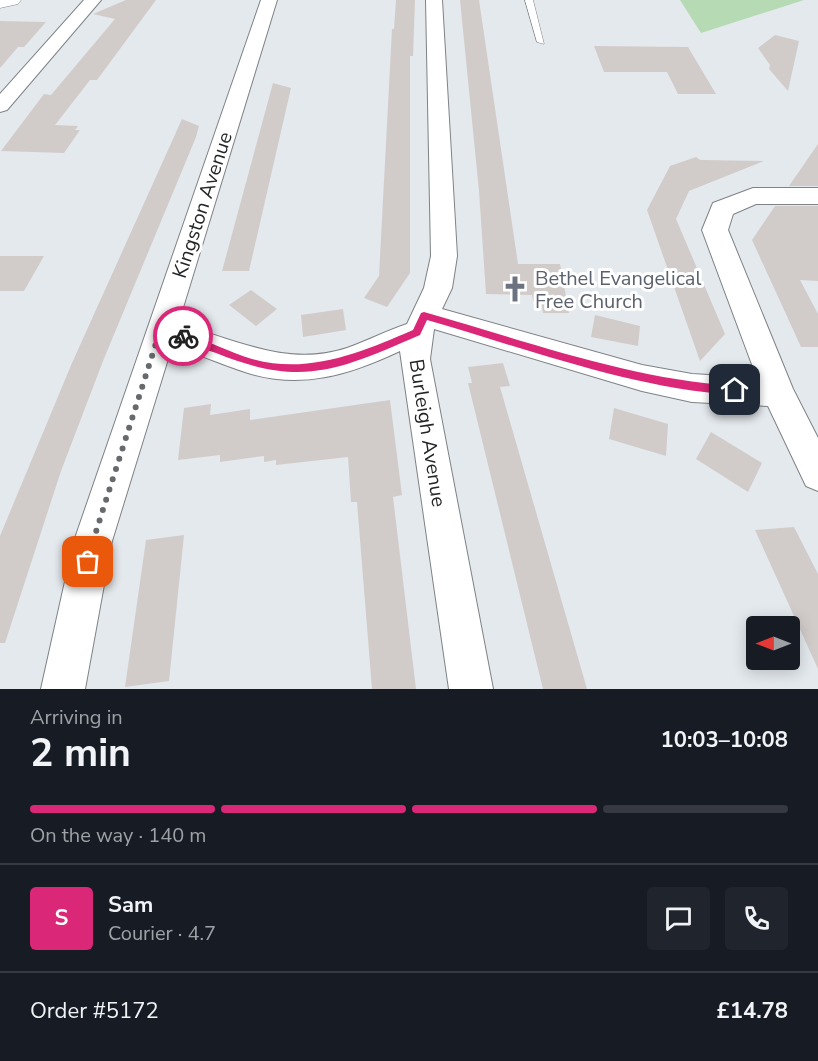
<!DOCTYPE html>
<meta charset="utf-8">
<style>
:root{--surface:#171b24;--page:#20242c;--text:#f1f3f6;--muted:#9ea1a6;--line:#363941;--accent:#db2777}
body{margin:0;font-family:"Nunito Sans",sans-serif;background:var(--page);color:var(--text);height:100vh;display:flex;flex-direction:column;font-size:22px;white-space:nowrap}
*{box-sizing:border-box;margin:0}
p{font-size:20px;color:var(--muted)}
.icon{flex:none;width:33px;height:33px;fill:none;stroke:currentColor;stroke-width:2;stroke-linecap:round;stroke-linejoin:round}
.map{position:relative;height:689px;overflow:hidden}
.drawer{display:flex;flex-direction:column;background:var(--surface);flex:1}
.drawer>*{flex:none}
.needle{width:39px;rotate:270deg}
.tools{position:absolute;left:746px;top:616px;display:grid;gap:12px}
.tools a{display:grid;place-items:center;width:54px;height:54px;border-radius:6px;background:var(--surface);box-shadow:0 3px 15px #0003;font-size:30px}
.pin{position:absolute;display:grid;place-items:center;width:51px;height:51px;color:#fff;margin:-26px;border-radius:12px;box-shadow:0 3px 9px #0006}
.courier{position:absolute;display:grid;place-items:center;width:60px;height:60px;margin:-30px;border:4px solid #db2777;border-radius:50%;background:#fff;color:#222;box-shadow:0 2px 8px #0007}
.overview em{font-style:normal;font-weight:700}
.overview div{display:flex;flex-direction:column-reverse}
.overview{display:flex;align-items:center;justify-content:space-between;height:102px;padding:0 30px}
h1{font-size:39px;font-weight:700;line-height:45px}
.bar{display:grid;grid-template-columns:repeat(4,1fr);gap:9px 6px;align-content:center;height:72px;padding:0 30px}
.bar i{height:8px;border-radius:4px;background:var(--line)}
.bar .on{background:var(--accent)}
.bar p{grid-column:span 4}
.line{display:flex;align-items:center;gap:15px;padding:0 30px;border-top:2px solid var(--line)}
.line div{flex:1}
.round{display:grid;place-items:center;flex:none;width:63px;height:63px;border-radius:6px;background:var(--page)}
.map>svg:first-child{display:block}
.green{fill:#b6dab4}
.building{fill:#d1ccc9}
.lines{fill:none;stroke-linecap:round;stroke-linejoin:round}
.lane-casing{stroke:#7e8286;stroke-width:1}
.street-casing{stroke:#7e8286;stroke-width:2}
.primary-casing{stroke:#7e8286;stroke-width:1}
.lane{fill:#fff;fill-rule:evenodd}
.street{fill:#fff;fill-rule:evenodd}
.primary{fill:#fff;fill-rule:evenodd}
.route{fill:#db2777}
.done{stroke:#676a6c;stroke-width:6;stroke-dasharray:0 10.8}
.labels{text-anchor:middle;stroke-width:6;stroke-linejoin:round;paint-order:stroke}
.street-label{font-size:20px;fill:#232526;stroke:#fff}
.worship-label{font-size:20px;fill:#5b616d;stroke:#fff;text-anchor:start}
</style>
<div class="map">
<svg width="818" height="689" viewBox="0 0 818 689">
<rect width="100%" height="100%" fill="#e4e9ed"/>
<polygon class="green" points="680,0 804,0 701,33"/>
<g class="building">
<polygon points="126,0 156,0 97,80 90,80 55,125 78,126 75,130 80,130 64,153 1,151 44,94 51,95 115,19 93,14"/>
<polygon points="396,0 415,0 413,56 410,56 410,273 387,307 364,298 379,276 392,29 394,29"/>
<polygon points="460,0 479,0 518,264 560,264 569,313 543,313 541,301 533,301 532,295 486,294 479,191"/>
<polygon points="0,21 46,22 24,47 18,47 0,68"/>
<polygon points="775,35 799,41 788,91 769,69 770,65 758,48"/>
<polygon points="594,46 688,47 716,94 678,94 667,72 604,72"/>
<polygon points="273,83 291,88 249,271 222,271"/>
<polygon points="182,119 199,126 196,137 103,361 61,471 5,643 0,643 0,536 72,363"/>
<polygon points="818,144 818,186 789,186"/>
<polygon points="696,157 700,160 764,161 689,191 676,219 725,334 700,361 647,210 670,166"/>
<polygon points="775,206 818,206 818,281 800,280 818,314 818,347 801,347 752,240"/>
<polygon points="0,256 44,256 24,291 0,291"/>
<polygon points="251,290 277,309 256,326 229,305"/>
<polygon points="343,309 346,330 303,337 301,315"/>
<polygon points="595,315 640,326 638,346 591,337"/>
<polygon points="503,363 510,386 500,387 587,689 543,689 468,383 472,383 468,367"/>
<polygon points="390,400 402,495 393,497 416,689 372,689 357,502 351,502 348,457 276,465 276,460 264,462 264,456 220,462 220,455 178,460 184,408 211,404 210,415 250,409 250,420"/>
<polygon points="614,408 668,424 666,456 609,439"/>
<polygon points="711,432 762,463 748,492 696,459"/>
<polygon points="794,527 818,574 818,669 755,530"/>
<polygon points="184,535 169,681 125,687 146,540"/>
</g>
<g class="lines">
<g class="lane-casing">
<polygon id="lane" points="525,0 533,0 544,44 537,42"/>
</g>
<g class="street-casing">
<g id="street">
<polygon points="84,0 101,0 7,110 0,112 0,94"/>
<path d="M261,0h16l-99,324c58,15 108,44 169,24 20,-7 39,-17 60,-24l17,-36 7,-32 -5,-256h16l15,256 -5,32 -10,21 200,56 50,9 65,4 -55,-148 11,-27 40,-15h65v16h-62l-23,10 -5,16 65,159 25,49v53l-12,-5 -38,-80 -76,-4 -50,-11 -208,-62 -4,30 63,330h-44l-49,-338c-51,24 -99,39 -155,21 -25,-8 -48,-19 -73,-26l-60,195 -27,148h-44l33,-148z"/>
</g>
</g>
<g class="primary-casing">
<polygon id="primary" points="0,0 21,0 18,4 0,8"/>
</g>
<use href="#lane" class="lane"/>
<use href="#street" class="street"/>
<use href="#primary" class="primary"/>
</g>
<path class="route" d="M424,312c102,29 205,67 311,74l5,4 -5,5c-105,-7 -207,-46 -308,-75l-7,15c-81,35 -118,53 -204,18 -11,-4 -30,-8 -38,-17l5,-4c23,8 46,20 69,27 57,16 110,-7 161,-29l8,-17z"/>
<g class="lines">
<polyline class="done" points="88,562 93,541 160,331 183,336"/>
</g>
<defs>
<g id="church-bare" transform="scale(2.07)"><path d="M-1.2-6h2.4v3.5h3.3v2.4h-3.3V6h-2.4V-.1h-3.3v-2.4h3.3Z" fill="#6b7280" stroke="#fff" stroke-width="2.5" paint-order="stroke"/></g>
</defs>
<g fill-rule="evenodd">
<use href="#church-bare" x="515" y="289"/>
</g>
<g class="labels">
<g class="street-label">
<text transform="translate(202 205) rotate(-72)" y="7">Kingston Avenue</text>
<text transform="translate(428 433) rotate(81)" y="7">Burleigh Avenue</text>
</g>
<g class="worship-label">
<text x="535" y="285">Bethel Evangelical<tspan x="535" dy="23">Free Church</tspan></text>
</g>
</g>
</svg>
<div class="tools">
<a><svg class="needle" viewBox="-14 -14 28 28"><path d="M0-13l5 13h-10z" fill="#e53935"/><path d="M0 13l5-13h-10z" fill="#9ea1a6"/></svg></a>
</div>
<div class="pin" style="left:88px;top:562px;background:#ea580c"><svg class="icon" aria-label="bag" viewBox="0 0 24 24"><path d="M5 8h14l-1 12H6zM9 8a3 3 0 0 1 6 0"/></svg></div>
<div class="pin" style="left:735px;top:390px;background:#1f2937"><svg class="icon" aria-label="home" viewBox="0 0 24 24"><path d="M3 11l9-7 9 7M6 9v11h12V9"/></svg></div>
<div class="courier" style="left:183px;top:336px"><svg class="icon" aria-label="bike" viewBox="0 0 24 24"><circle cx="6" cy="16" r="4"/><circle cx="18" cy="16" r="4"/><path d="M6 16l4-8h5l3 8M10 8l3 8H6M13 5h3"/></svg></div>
</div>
<section class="drawer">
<div class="overview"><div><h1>2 min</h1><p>Arriving in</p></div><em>10:03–10:08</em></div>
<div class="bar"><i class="on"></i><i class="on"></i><i class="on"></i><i></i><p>On the way · 140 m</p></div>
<div class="line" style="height:108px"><b class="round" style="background:var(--accent);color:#fff">S</b><div><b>Sam</b><p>Courier · 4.7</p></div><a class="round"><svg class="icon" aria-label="chat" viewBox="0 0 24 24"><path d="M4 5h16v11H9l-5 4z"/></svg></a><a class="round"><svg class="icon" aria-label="phone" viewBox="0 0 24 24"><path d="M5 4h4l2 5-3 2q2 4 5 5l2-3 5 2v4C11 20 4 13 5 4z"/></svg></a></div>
<div class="line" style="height:78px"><div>Order #5172</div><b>£14.78</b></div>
</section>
